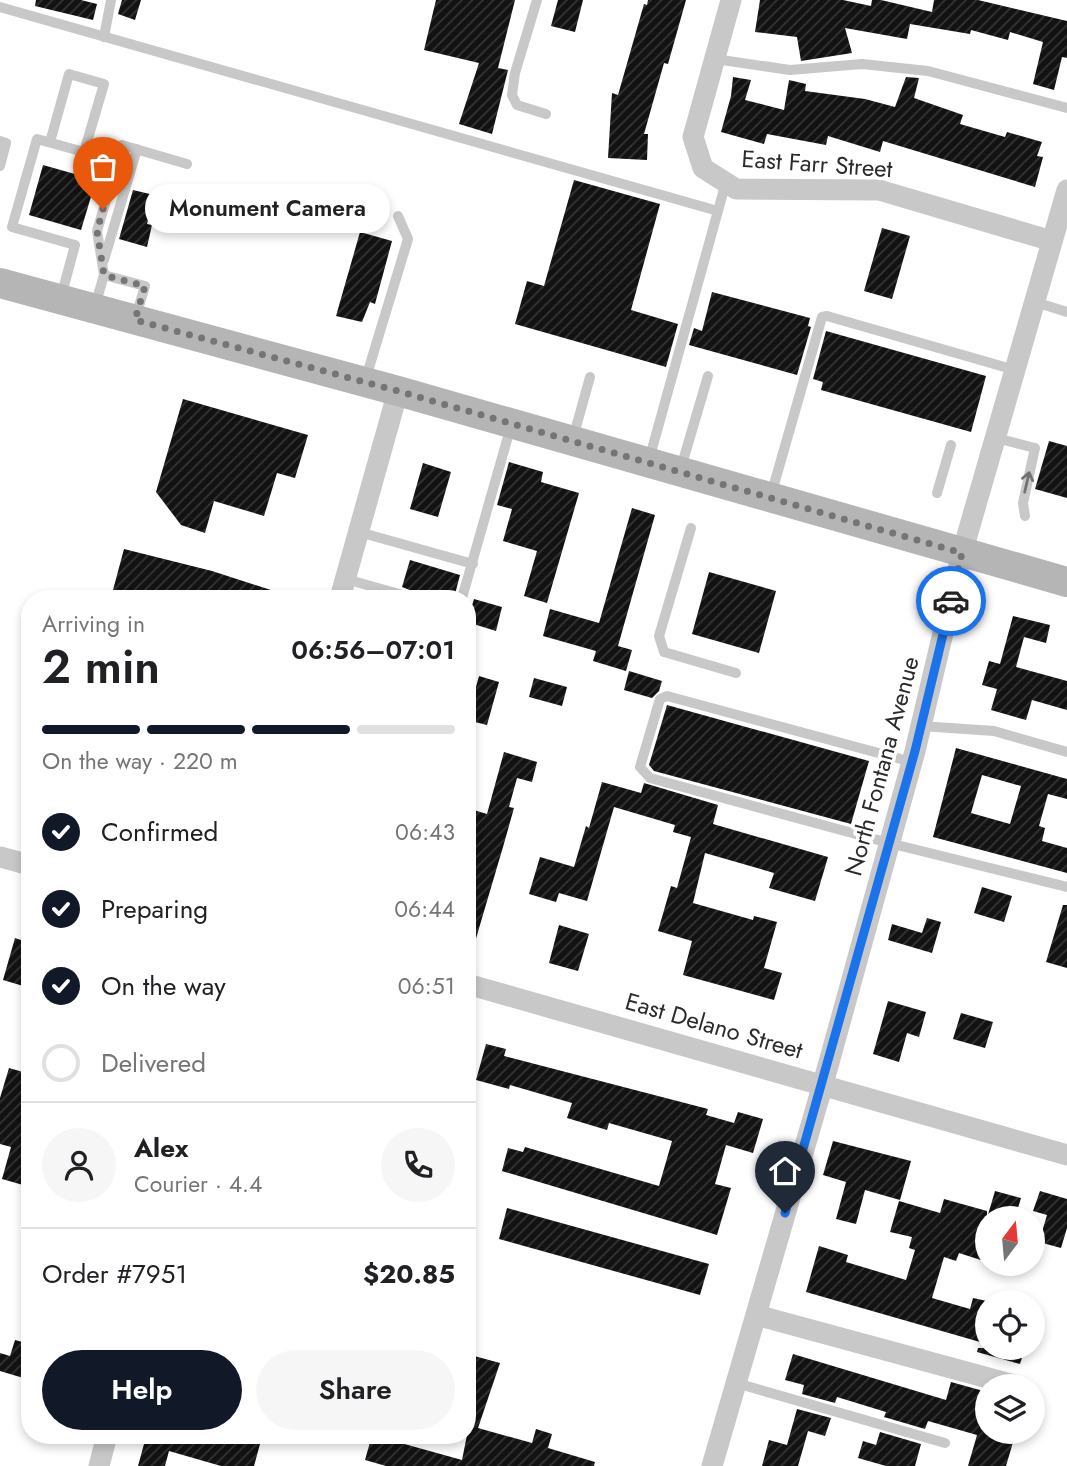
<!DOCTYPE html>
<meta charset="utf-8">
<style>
:root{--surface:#fff;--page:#f6f6f6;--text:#202124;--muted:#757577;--line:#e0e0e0;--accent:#111827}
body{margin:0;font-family:Jost,sans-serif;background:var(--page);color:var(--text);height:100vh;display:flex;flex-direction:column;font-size:26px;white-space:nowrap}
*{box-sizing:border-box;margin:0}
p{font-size:23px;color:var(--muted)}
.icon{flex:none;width:38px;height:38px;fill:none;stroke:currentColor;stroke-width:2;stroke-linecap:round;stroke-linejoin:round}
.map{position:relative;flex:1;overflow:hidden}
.details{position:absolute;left:21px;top:590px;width:455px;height:854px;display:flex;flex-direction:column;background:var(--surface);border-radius:28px;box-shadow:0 4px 10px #0003}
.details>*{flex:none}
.needle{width:46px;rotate:16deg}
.tools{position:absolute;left:975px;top:1206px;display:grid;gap:14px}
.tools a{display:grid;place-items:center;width:70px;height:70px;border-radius:50%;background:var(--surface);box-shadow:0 4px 10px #0003;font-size:35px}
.pin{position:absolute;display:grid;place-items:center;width:60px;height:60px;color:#fff;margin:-72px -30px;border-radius:50% 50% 50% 0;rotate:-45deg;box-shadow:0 0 7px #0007}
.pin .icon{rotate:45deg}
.courier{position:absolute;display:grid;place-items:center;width:70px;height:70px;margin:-35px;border:5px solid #1a73e8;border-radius:50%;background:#fff;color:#222;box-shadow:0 2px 9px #0007}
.bubble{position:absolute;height:49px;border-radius:24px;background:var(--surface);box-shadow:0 4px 10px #0003;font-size:23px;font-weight:600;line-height:49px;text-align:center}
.headline em{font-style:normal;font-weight:600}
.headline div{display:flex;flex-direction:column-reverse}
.headline{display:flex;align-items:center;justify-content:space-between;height:119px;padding:0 21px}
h1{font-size:46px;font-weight:600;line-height:52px}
.bar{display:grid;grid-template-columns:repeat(4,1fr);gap:10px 7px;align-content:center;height:84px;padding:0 21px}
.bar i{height:9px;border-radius:5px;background:var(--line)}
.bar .on{background:var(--accent)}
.bar p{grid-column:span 4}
.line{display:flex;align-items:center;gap:18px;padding:0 21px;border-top:2px solid var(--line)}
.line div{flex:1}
.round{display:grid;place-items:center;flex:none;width:74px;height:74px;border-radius:37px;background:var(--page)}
ol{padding:0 21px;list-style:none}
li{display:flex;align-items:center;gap:21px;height:77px}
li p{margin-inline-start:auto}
li .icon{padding:7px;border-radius:50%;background:var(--accent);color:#fff;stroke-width:4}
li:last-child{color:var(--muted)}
li i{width:38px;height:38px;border:4px solid var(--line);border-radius:50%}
.button{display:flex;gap:14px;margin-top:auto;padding:14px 21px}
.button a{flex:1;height:80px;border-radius:42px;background:var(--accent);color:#fff;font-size:28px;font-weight:600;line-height:80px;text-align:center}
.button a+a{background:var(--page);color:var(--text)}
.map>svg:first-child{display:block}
.building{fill:url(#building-hatch);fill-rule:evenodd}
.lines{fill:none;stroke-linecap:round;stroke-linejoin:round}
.lane{stroke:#c8c8c8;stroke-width:10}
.street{stroke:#c8c8c8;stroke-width:21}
.secondary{stroke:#b5b5b5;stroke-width:30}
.oneway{stroke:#727272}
.done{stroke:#757575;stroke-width:7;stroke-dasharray:0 12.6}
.route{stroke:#1a73e8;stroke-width:9}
.labels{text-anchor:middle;stroke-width:7;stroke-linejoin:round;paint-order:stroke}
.street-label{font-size:24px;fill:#2b2b2b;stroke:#fff}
</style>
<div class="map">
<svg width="1067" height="1466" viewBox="0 0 1067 1466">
<defs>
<pattern id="building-hatch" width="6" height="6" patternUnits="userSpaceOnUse" patternTransform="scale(1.75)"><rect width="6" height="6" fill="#121212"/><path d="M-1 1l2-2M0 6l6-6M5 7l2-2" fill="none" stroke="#353535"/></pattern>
</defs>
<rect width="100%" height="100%" fill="#fff"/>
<g class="building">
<polygon points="36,0 81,0 97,4 93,20 35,6"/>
<polygon points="122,0 141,0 135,20 118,14"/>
<polygon points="436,0 515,0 498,68 508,70 492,134 459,124 479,63 424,50"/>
<polygon points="558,0 583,0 575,32 551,26"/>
<polygon points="648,0 686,0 668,64 664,63 644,134 648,134 647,160 608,158 612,93 618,95 644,4 647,5"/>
<polygon points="760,0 843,0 871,6 872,0 881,0 932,12 934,0 978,0 1067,21 1067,58 1062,57 1054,90 1033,84 1043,42 1010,32 1008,40 971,30 970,34 910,24 907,39 845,28 852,53 801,61 797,37 755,32"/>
<polygon points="733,77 751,80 745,100 784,110 789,80 806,84 805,91 865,99 895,107 906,77 919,78 914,98 963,115 960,124 1005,137 1007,132 1042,142 1037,156 1043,157 1035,187 883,141 880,152 828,136 826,145 767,134 764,144 721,132 731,96"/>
<polygon points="43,165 96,180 81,230 29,215"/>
<polygon points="574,180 660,204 631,310 678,324 666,367 515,324 527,281 544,286"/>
<polygon points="133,190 154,195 147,224 152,225 147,247 119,239"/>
<polygon points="882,228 910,236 892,299 864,291"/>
<polygon points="360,232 392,241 375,304 370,302 362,322 336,316"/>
<polygon points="712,292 810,318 808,326 811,327 797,375 689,345 694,328 702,331"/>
<polygon points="826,331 986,376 971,432 821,390 823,382 813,379"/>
<polygon points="183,399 308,435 295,478 277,473 264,516 214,501 205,533 181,525 156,492"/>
<polygon points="1049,441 1067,446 1067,498 1035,489"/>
<polygon points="509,462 543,472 541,482 579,493 547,603 524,596 537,551 503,541 512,509 497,505"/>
<polygon points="423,463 451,472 438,517 410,509"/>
<polygon points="632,508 655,515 618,646 632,650 626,671 593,661 596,651 543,636 550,609 599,623"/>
<polygon points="124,549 212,571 283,594 282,598 144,598 113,590"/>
<polygon points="410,560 460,575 454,598 430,598 402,587"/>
<polygon points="709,572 776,591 759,653 692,634"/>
<polygon points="474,599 502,607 496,631 467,622"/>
<polygon points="1013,616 1050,625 1046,643 1024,637 1016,667 1067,681 1067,710 1032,700 1026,720 991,710 997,689 982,685 989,661 1000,664"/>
<polygon points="629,671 662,681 659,691 652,698 624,690"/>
<polygon points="479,676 499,682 487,725 467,720"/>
<polygon points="534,678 567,687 562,706 529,697"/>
<polygon points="667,705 869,761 851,824 654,771 649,765"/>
<path d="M956,748l111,31v20l-19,-5 -9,32 6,2 -3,13 25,7v25l-134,-36zM982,775l39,11 -11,38 -39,-11z"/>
<polygon points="504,752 537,762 532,782 517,778 509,807 514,808 503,847 472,952 467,952 467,808 487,814"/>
<polygon points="602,782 641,793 644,783 718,805 713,824 828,857 815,901 769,888 774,873 705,853 693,903 753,920 754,916 777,922 764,968 782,973 774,1000 683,975 692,941 658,931 671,886 677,888 691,837 673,832 675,825 614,807 587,901 559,893 556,902 529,894 540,857 574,867 586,826 589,828"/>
<polygon points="982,887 1012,896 1004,922 974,913"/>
<polygon points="1063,905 1067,905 1067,968 1046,962"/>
<polygon points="927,918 941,922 932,953 888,940 892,924 922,933"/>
<polygon points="559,925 589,934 578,971 549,963"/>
<polygon points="15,938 30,943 30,988 3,980"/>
<polygon points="888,1001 926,1012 919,1037 907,1033 899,1062 873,1054"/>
<polygon points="961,1013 993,1022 985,1048 953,1039"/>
<polygon points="486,1044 506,1049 504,1056 708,1109 706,1115 734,1123 738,1112 763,1119 753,1153 726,1145 715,1184 731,1188 717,1235 502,1171 508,1148 523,1152 525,1147 659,1186 672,1141 609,1123 607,1130 567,1118 572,1103 510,1085 509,1089 476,1080"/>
<polygon points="9,1068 30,1074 30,1187 2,1179 11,1147 0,1144 0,1098"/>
<polygon points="833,1141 911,1161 900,1200 865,1190 856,1224 836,1219 846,1182 823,1175"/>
<polygon points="995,1191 1021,1198 1015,1218 987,1218"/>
<polygon points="1040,1191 1067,1199 1067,1228 1061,1248 1039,1242 1047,1215 1033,1211"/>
<polygon points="944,1199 987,1211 987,1262 959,1253 956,1261 944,1257 932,1298 970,1309 973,1298 987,1301 987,1344 806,1292 819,1246 848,1255 846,1262 906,1280 915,1250 909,1248 912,1237 890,1232 899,1201 940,1213"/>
<polygon points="507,1208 709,1264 700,1295 499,1239"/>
<polygon points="15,1340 30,1344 30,1380 0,1371 0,1353 10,1356"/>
<polygon points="978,1348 1025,1348 1020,1364 977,1352"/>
<polygon points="467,1354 500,1363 478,1428 532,1443 536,1429 552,1434 548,1448 595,1462 594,1466 386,1466 365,1460 372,1435 462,1460 467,1435"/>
<polygon points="793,1354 946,1400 951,1382 987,1392 987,1432 1016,1432 1006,1466 968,1466 977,1435 928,1421 925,1429 884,1417 886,1412 837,1397 835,1403 802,1394 804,1385 785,1380"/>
<polygon points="797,1409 831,1418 825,1436 808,1431 798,1466 762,1466 769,1440 787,1445"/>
<polygon points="880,1432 921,1444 915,1466 886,1466 858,1458 863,1441 876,1445"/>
<polygon points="129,1435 230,1435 260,1444 254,1466 221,1466 169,1451 165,1466 138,1466 144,1444 128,1439"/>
</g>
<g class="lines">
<g class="lane">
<polyline points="537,0 515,73 512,95 517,105 546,114"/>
<polyline points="0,7 718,211"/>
<polyline points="104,37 111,0"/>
<polyline points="715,59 790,70 862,64 928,71 1067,108"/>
<polyline points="0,141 6,143 0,166"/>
<polyline points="50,142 69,74 104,84 84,152 37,139 12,227 75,245 61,297"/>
<polyline points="104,260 137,149"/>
<polyline points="104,275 97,231 122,145 187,164"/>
<polyline points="1035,302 1067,312"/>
<polyline points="95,306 104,275 145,286 136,316"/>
<polyline points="365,381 408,239 398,216"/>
<polyline points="573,438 590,377"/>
<polyline points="996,438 1035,448 1023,503 1025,516"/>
<polyline points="649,460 726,182"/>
<polyline points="680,471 708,376"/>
<polyline points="937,493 951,445"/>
<polyline points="771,495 822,317 827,316 1015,370"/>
<polyline points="691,528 659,636 664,652 736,673"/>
<polyline points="359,532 473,564"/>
<polyline points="346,579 413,598"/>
<polyline points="462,598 511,426"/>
<polyline points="921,726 994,731 1067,752"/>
<polyline points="912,762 667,696 660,699 640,767 650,778 889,843 1067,887"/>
<polyline points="736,1383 945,1443"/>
</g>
<g class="street">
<polyline points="731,0 693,137 703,168 736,189 879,190 1052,241"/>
<polyline points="340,598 398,391"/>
<polyline points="0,857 30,865"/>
<polyline points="467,984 1067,1155"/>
<polyline points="756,1315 1014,1385"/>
<polyline points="99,1466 107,1435"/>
<polyline points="712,1466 823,1084 915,751 962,553 1067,190"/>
</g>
<polyline class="secondary" points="0,283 398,391 1067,582"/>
</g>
<defs><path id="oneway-shaft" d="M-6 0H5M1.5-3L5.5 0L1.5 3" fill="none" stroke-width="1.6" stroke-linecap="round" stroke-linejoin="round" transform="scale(1.75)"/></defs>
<use class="oneway" href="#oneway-shaft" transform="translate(1027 482) rotate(-77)"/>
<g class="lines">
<polyline class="done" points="103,209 97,231 104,275 145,286 135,320 398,391 962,553 951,601"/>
<polyline class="route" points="785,1213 915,751 951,601"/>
</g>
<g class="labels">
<g class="street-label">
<text transform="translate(817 164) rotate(4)" y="8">East Farr Street</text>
<text transform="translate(882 766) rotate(-75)" y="8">North Fontana Avenue</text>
<text transform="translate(714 1026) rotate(16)" y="8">East Delano Street</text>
</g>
</g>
</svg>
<div class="tools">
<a><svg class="needle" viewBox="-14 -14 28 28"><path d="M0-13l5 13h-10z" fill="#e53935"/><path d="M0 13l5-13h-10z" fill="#757577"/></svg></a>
<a><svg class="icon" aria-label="locate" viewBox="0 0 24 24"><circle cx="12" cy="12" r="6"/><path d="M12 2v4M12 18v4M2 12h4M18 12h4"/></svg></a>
<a><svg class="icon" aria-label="layers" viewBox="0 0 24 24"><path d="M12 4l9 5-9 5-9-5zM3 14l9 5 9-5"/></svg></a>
</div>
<div class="pin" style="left:103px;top:209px;background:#ea580c"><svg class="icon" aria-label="bag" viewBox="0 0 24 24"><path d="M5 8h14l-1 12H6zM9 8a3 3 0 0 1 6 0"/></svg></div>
<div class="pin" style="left:785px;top:1213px;background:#1f2937"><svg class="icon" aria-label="home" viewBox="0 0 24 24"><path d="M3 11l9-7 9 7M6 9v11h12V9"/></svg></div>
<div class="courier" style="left:951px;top:601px"><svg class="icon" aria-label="car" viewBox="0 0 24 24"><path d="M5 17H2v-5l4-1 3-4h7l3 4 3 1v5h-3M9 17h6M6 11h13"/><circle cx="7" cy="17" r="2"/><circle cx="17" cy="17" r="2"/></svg></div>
<div class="bubble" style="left:145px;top:184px;width:245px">Monument Camera</div>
<section class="details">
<div class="headline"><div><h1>2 min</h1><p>Arriving in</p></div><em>06:56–07:01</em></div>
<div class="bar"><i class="on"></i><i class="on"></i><i class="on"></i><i></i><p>On the way · 220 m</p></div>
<ol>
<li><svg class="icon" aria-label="check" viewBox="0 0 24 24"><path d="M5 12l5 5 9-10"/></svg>Confirmed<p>06:43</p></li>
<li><svg class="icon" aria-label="check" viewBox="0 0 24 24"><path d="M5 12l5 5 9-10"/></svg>Preparing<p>06:44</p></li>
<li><svg class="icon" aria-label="check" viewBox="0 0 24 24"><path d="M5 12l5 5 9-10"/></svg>On the way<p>06:51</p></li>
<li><i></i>Delivered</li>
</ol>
<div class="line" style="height:126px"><a class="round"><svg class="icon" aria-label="person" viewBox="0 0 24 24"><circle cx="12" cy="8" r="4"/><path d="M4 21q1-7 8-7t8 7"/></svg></a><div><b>Alex</b><p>Courier · 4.4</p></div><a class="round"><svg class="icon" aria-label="phone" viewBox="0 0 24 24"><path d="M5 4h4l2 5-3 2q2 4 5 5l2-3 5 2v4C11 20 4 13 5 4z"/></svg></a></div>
<div class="line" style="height:91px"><div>Order #7951</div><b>$20.85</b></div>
<div class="button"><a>Help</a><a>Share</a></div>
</section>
</div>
